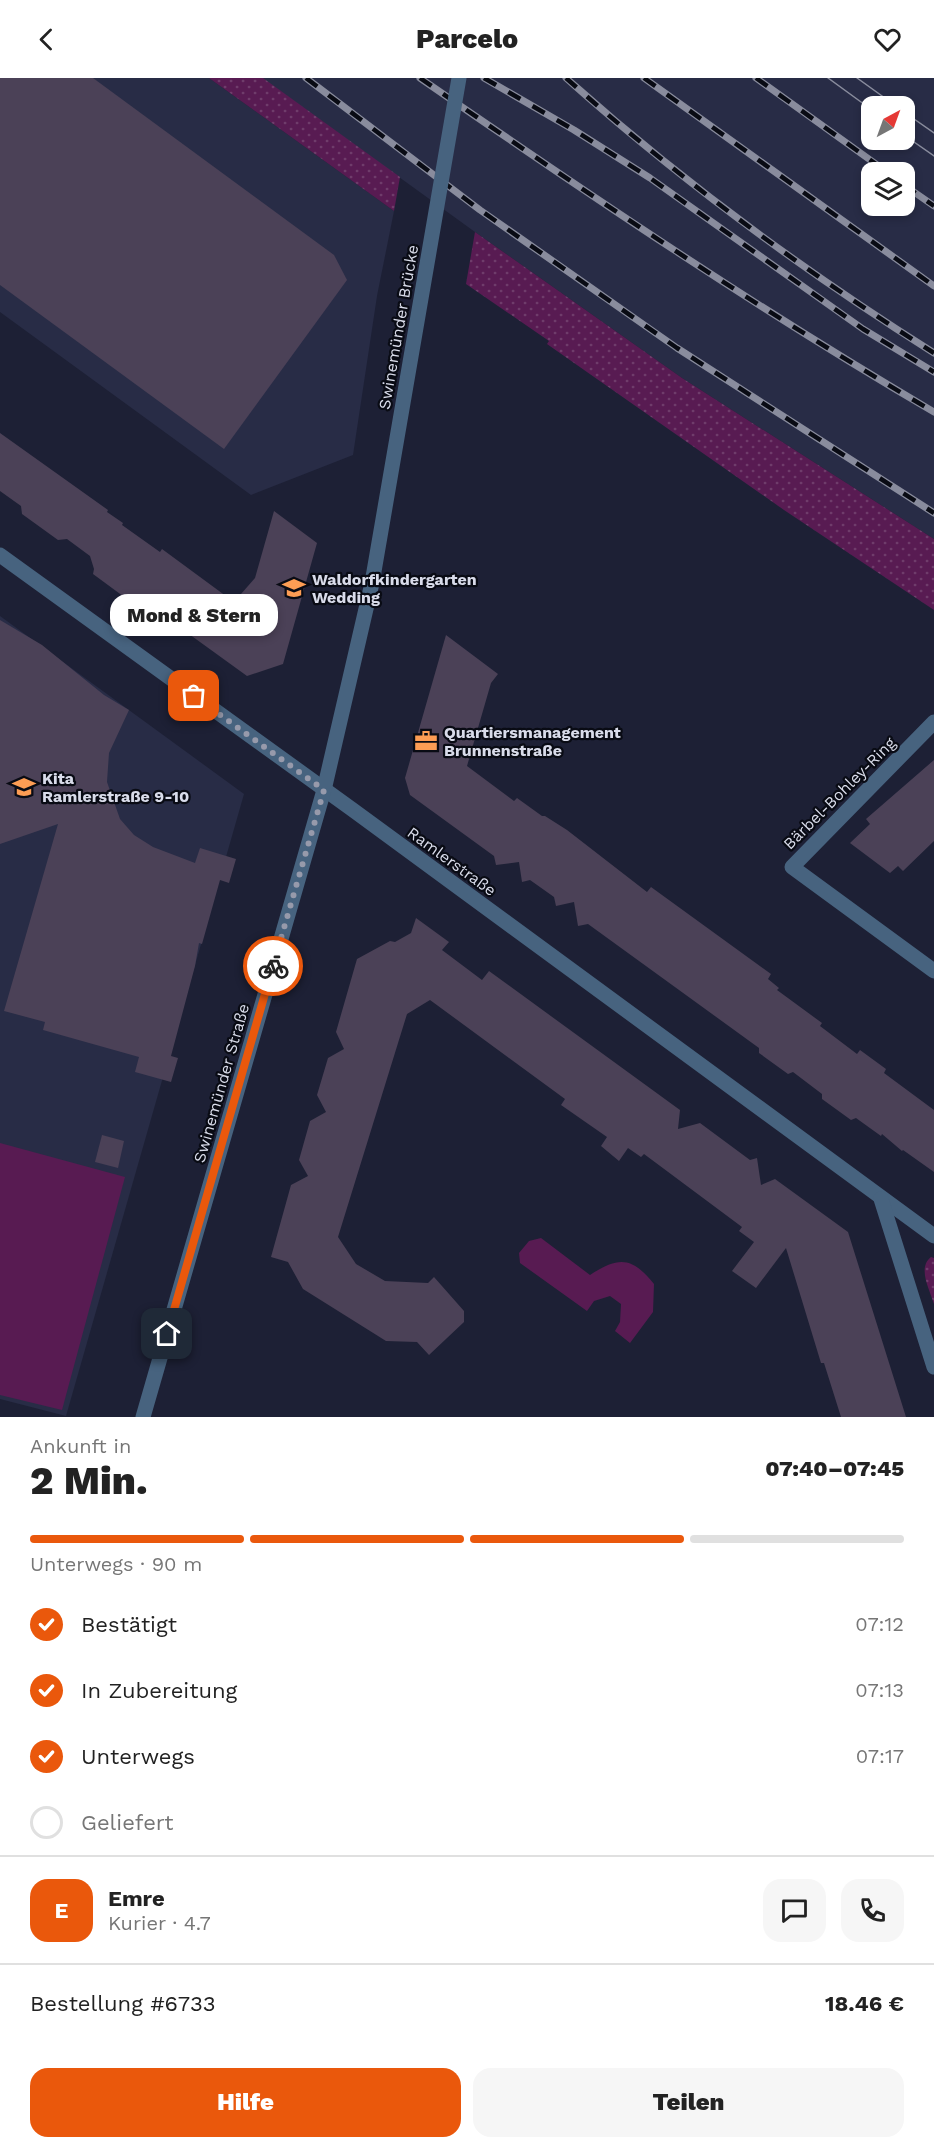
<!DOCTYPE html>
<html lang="de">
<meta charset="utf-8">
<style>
:root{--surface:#fff;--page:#f6f6f6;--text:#222;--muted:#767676;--line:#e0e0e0;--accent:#ea580c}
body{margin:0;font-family:"Work Sans",sans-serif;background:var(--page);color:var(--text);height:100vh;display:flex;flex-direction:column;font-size:22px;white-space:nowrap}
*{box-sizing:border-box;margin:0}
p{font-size:20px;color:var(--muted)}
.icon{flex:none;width:33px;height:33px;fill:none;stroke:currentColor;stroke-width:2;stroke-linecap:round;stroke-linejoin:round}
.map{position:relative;height:1339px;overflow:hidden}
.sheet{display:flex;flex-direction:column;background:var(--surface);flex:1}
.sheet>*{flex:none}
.needle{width:39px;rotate:41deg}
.tools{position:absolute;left:861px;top:18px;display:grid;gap:12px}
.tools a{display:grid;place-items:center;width:54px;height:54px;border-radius:12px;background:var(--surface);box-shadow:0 3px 9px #0003;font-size:30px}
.pin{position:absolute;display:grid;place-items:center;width:51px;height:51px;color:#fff;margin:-26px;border-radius:12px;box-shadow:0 3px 9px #0006}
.courier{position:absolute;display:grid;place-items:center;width:60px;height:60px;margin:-30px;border:4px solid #ea580c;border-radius:50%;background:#fff;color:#222;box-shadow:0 2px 8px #0007}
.bubble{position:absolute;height:42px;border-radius:18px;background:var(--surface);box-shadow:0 3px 9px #0003;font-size:20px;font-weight:800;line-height:42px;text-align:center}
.summary em{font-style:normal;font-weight:800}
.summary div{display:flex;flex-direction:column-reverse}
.summary{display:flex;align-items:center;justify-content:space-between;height:102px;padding:0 30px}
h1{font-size:39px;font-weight:800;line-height:45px}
.bar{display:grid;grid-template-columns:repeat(4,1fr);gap:9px 6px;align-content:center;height:72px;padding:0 30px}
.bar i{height:8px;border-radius:4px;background:var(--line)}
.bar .selected{background:var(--accent)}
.bar p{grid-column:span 4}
.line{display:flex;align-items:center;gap:15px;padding:0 30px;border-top:2px solid var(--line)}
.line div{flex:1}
.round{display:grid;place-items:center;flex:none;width:63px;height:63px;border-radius:18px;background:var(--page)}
ol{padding:0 30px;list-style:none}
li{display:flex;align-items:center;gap:18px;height:66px}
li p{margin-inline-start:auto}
li .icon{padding:6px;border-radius:50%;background:var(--accent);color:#fff;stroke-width:4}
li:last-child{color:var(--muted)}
li i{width:33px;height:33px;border:3px solid var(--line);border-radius:50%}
.action{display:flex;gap:12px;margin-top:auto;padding:12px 30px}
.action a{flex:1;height:69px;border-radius:18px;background:var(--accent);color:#fff;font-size:24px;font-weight:800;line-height:69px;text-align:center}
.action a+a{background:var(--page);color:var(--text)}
header{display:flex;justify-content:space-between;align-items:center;height:78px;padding:0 30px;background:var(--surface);font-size:27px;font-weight:800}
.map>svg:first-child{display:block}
.built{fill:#282c46;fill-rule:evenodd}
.grass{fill:url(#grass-dots)}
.park{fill:#581b52}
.building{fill:#4b4157}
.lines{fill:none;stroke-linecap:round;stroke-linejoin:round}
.minor{stroke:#47637f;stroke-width:15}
.tram{stroke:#898c9d;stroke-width:1.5}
.rail-casing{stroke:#898c9d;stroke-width:7}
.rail{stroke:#090b14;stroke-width:4.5;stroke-dasharray:14;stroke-linecap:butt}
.minor-bridge{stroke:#47637f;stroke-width:15}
.done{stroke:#979aab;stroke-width:6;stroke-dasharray:0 10.8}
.route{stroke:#ea580c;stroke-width:8}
.labels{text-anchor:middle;stroke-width:4.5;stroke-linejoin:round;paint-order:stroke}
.street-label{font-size:16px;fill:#d9dcea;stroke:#090b14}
.poi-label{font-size:16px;font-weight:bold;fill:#d9dcea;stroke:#090b14;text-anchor:start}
</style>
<header><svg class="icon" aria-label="back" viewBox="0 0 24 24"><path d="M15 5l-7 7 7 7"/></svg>Parcelo<svg class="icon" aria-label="heart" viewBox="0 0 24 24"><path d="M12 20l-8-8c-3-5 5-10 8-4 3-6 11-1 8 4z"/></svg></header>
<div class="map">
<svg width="934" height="1339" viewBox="0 0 934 1339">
<defs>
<pattern id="grass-dots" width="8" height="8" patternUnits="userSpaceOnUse" patternTransform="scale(1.5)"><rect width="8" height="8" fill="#581b52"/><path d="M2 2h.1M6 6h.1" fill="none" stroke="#6f3c6b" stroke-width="1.8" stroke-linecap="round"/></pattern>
</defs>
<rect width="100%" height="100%" fill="#1d2035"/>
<g class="built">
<polygon points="0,0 209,0 394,133 377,218 353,377 251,417 0,234"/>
<path d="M262,0h672v461l-252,-161 -207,-146zM872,28h32v34h-32zM872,94h32v34h-32z"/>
<polygon points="0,538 244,716 66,1338 0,1321"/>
</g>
<g class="grass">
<polygon points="209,0 263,0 400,99 394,133"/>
<polygon points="475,154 682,300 934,461 934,532 784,432 547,266 549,263 466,206"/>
<path d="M931,1179l3,1v46c-4,-14 -17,-36 -3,-47z"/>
</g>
<g class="park">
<polygon points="0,1065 125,1099 62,1332 0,1317"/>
<path d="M541,1160l49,37c29,-19 42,-18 64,9l-1,28 -23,31 -15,-12 5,-9 1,-18 -11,-8 -16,5 -7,10 -67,-48 -1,-10 10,-12z"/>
</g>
<g class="building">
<polygon points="0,0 93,0 334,177 347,202 224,371 0,207"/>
<polygon points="0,355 108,432 107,434 123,445 122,447 160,474 162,471 234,524 255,500 274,433 317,465 283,586 247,598 153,530 140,522 131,524 93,496 94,491 90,478 67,461 58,462 22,436 21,428 0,413"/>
<polygon points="0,542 42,567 104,617 129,632 109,675 107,704 120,741 134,757 153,769 195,785 200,770 236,781 229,805 220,802 202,866 199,865 195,888 171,978 178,980 171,1004 135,994 139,979 43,952 45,944 4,933 58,746 0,766"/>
<polygon points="446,557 498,596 491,605 467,688 514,723 517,720 542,738 545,738 567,752 647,814 651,809 771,896 768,901 779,910 777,912 822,945 820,948 857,976 860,972 886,991 884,995 934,1032 934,1094 903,1072 902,1073 882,1056 881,1058 856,1040 851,1042 822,1021 822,1016 793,994 788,996 759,975 759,970 588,846 578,848 574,824 556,828 554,819 530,802 522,804 519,784 496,787 494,778 410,717 405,700"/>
<polygon points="934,682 934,763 903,793 898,788 890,795 850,765 870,746 866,741"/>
<polygon points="416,840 449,864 442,872 482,902 489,893 680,1032 678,1051 700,1045 750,1082 757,1080 761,1107 775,1101 848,1154 906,1339 841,1339 824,1285 821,1285 786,1170 756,1210 732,1193 754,1164 739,1153 742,1149 644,1076 641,1079 628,1070 619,1083 601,1068 607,1059 561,1027 565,1021 430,922 407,936 338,1159 356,1186 385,1203 428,1205 434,1199 464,1233 464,1244 429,1277 417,1264 386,1263 303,1211 288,1184 271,1179 291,1107 308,1098 299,1082 310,1043 326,1034 317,1017 328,980 344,971 336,954 357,881 390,863 395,864 411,855"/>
<polygon points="102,1057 124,1063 118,1090 95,1084"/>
</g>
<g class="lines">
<g class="minor">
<polyline points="0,477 353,732 934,1158"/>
<polyline points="934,644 792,789 934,893"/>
<polyline points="881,1121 934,1289"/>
<polyline points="143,1339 324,712 372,505"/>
</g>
<g class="tram">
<polyline points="828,0 872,32"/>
<polyline points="857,0 896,28"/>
<polyline points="904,34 934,55"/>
<polyline points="904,57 934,78"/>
</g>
<g class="rail-casing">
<g id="rail">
<polyline points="306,0 480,132 677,270 934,435"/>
<path d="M420,0c168,116 338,231 514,334"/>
<polyline points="484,0 574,52 650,100 863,251 934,294"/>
<path d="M566,0c114,102 238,193 368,275"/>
<polyline points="644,0 934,208"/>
<polyline points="756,0 887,94"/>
<polyline points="904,107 934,128"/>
</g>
</g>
<use href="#rail" class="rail"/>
<polyline class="minor-bridge" points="372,505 459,0"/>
</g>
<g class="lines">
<polyline class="done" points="194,618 324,712 273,888"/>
<polyline class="route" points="167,1256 273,888"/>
</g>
<defs>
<g id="school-bare" transform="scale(1.8)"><path d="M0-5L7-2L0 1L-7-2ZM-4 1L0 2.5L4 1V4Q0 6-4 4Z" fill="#fd9d54" stroke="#090b14" stroke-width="2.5" paint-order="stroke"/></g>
<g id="office-bare" transform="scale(1.8)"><path d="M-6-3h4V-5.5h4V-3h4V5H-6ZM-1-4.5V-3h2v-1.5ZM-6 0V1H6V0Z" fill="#fd9d54" stroke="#090b14" stroke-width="2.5" paint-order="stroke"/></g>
</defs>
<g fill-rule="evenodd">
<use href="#school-bare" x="294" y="510"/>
<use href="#office-bare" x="426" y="663"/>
<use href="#school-bare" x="24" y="709"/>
</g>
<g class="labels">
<g class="street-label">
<text transform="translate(398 249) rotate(-80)" y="6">Swinemünder Brücke</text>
<text transform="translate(839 715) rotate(-45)" y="6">Bärbel-Bohley-Ring</text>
<text transform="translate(452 783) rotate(36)" y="6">Ramlerstraße</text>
<text transform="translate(221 1005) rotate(-74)" y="6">Swinemünder Straße</text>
</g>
<g class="poi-label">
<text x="312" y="507">Waldorfkindergarten<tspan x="312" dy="18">Wedding</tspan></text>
<text x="444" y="660">Quartiersmanagement<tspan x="444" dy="18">Brunnenstraße</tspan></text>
<text x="42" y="706">Kita<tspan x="42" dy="18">Ramlerstraße 9-10</tspan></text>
</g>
</g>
</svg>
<div class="tools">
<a><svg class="needle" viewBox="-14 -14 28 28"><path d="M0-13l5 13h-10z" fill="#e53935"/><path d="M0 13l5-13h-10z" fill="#767676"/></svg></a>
<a><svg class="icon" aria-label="layers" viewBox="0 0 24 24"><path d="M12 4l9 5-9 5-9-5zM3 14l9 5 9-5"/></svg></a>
</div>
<div class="pin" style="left:194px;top:618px;background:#ea580c"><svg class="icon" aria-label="bag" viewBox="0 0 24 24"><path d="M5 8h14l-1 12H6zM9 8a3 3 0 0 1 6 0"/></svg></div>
<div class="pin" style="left:167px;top:1256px;background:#1f2937"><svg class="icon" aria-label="home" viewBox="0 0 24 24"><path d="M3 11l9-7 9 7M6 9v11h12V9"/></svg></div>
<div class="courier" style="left:273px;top:888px"><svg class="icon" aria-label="bike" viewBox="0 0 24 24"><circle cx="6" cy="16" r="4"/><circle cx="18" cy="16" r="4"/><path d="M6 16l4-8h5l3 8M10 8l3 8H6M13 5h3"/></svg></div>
<div class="bubble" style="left:110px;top:516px;width:168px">Mond &amp; Stern</div>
</div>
<section class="sheet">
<div class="summary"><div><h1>2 Min.</h1><p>Ankunft in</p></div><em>07:40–07:45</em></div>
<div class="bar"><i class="selected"></i><i class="selected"></i><i class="selected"></i><i></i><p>Unterwegs · 90 m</p></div>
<ol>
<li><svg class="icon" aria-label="check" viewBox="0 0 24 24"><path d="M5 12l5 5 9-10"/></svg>Bestätigt<p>07:12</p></li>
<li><svg class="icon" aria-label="check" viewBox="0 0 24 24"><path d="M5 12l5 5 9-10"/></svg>In Zubereitung<p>07:13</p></li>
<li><svg class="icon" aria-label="check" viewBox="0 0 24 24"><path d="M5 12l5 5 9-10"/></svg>Unterwegs<p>07:17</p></li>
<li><i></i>Geliefert</li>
</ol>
<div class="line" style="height:108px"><b class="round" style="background:var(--accent);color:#fff">E</b><div><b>Emre</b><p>Kurier · 4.7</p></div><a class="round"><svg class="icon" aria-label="chat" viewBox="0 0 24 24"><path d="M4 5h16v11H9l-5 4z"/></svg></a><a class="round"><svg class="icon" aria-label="phone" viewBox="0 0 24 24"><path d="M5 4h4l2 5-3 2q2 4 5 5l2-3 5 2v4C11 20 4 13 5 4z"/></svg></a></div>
<div class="line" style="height:78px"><div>Bestellung #6733</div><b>18.46 €</b></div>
<div class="action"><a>Hilfe</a><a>Teilen</a></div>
</section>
